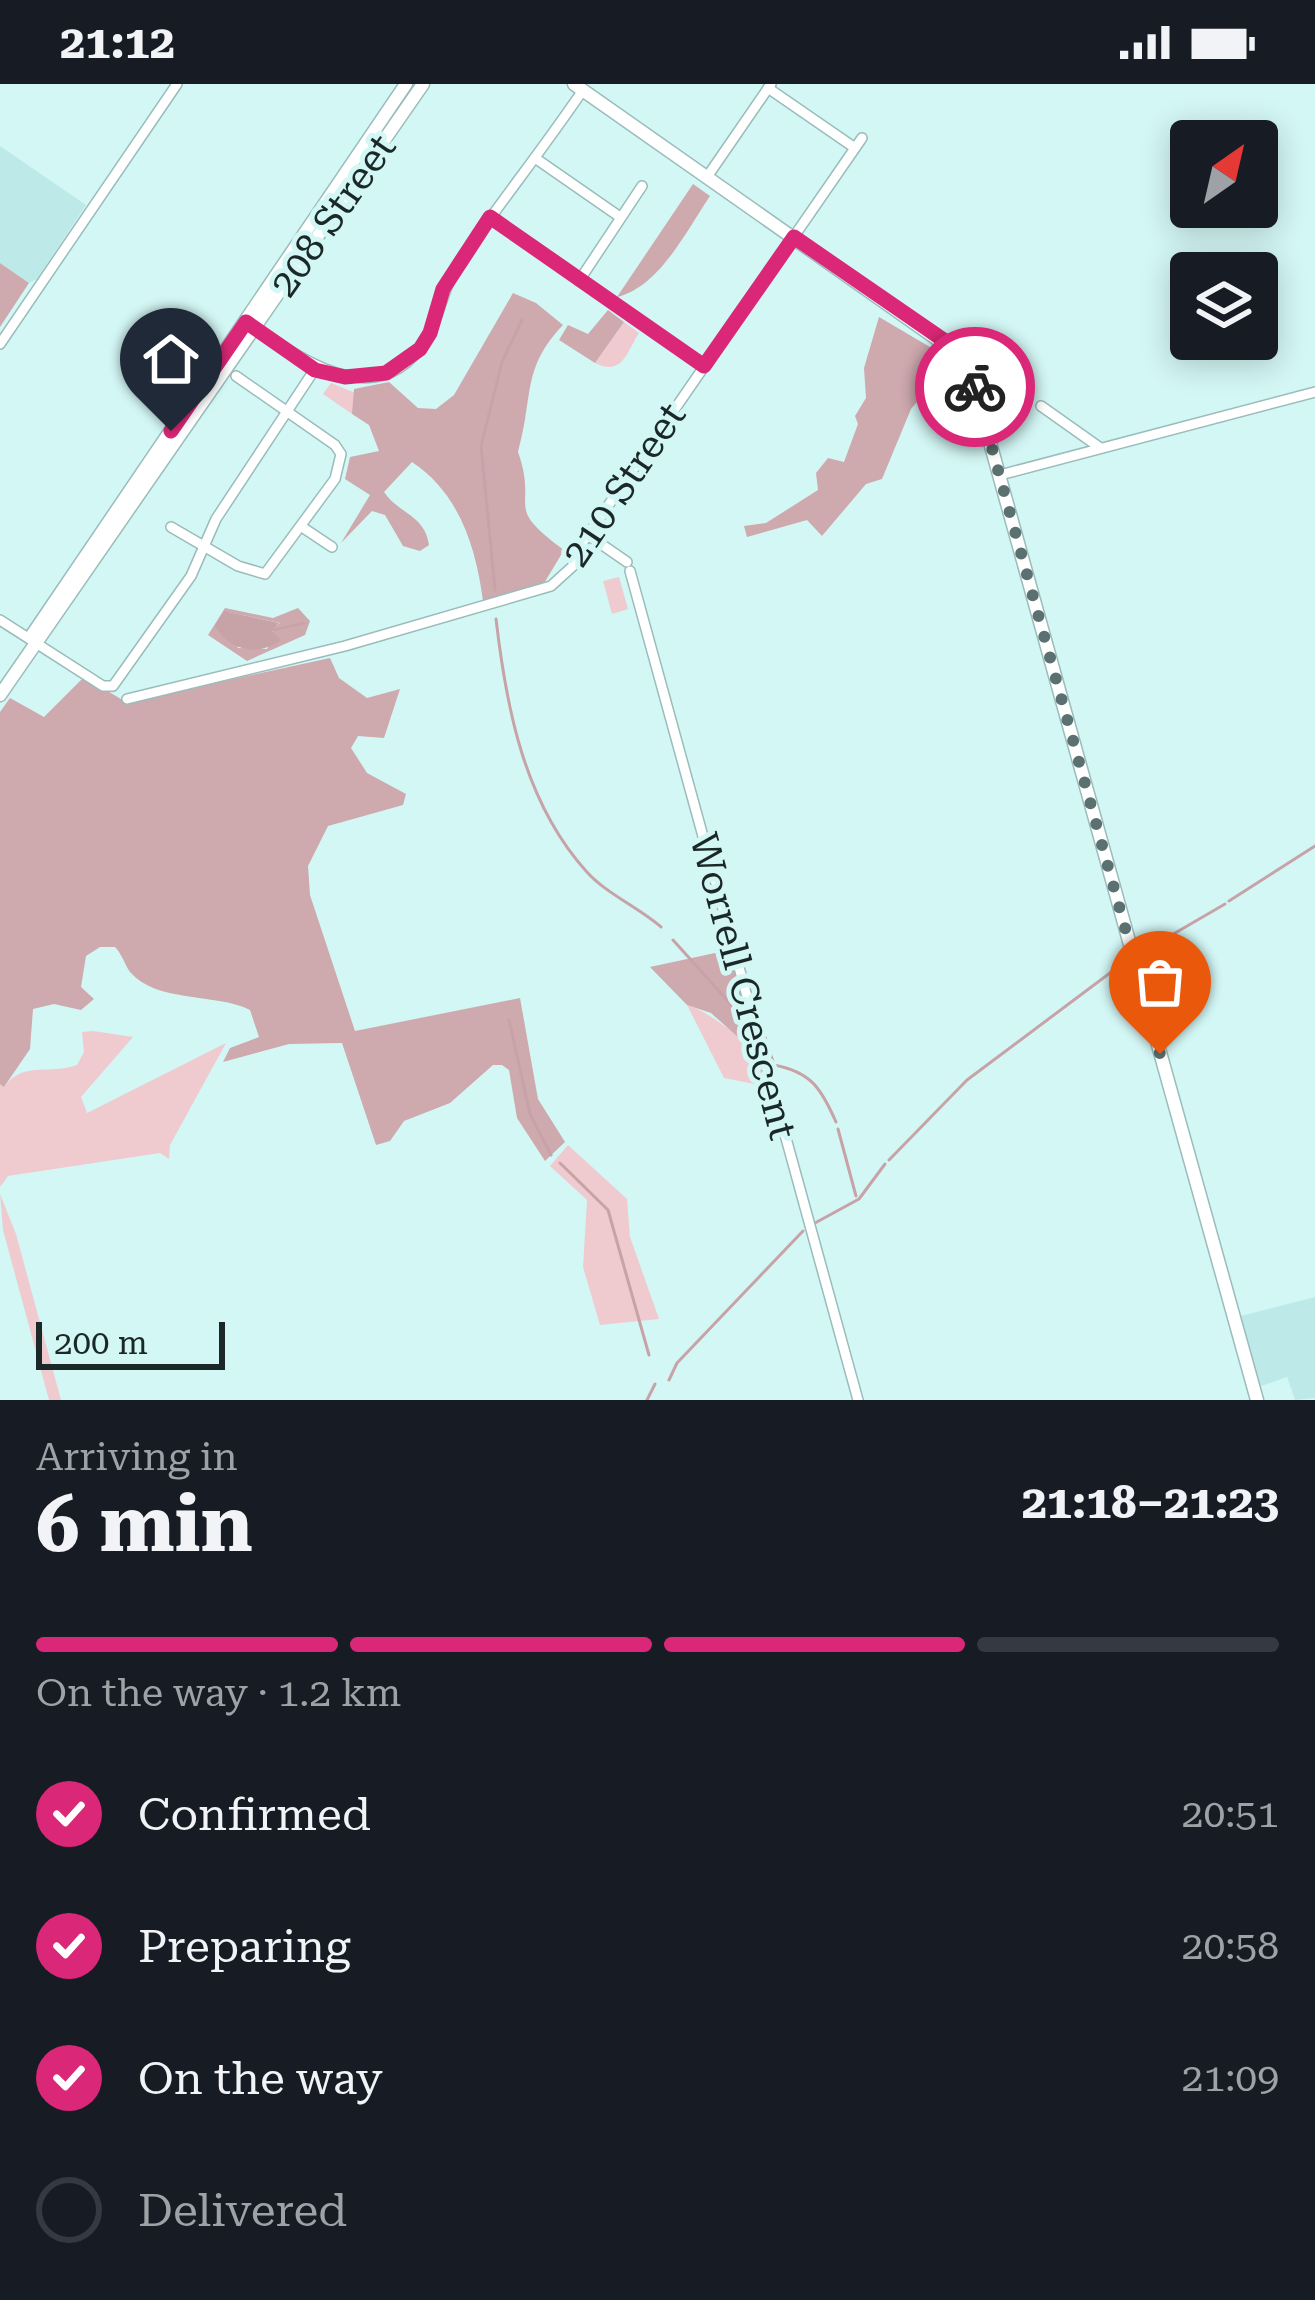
<!DOCTYPE html>
<meta charset="utf-8">
<style>
:root{--surface:#171b24;--page:#20242c;--text:#f1f3f6;--muted:#9ea1a6;--line:#363941;--accent:#db2777}
body{margin:0;font-family:"Roboto Serif",serif;background:var(--page);color:var(--text);height:100vh;display:flex;flex-direction:column;font-size:45px;white-space:nowrap}
*{box-sizing:border-box;margin:0}
p{font-size:39px;color:var(--muted)}
.icon{flex:none;width:66px;height:66px;fill:none;stroke:currentColor;stroke-width:2;stroke-linecap:round;stroke-linejoin:round}
.map{position:relative;height:1316px;overflow:hidden}
.drawer{display:flex;flex-direction:column;background:var(--surface);flex:1}
.drawer>*{flex:none}
.needle{width:78px;rotate:34deg}
.controls{position:absolute;left:1170px;top:36px;display:grid;gap:24px}
.controls a{display:grid;place-items:center;width:108px;height:108px;border-radius:12px;background:var(--surface);box-shadow:0 6px 30px #0003;font-size:60px}
.scale{position:absolute;left:36px;bottom:30px;width:189px;box-sizing:border-box;padding-left:12px;border:6px solid #1b2828;border-top:0;font-size:33px;line-height:42px;white-space:nowrap;color:#1b2828;-webkit-text-stroke:9px #d3f7f5;paint-order:stroke}
.pin{position:absolute;display:grid;place-items:center;width:102px;height:102px;color:#fff;margin:-123px -51px;border-radius:50% 50% 50% 0;rotate:-45deg;box-shadow:0 0 12px #0007}
.pin .icon{rotate:45deg}
.courier{position:absolute;display:grid;place-items:center;width:120px;height:120px;margin:-60px;border:9px solid #db2777;border-radius:50%;background:#fff;color:#222;box-shadow:0 3px 15px #0007}
.summary em{font-style:normal;font-weight:700}
.summary div{display:flex;flex-direction:column-reverse}
.summary{display:flex;align-items:center;justify-content:space-between;height:204px;padding:0 36px}
h1{font-size:78px;font-weight:700;line-height:90px}
.bar{display:grid;grid-template-columns:repeat(4,1fr);gap:18px 12px;align-content:center;height:144px;padding:0 36px}
.bar i{height:15px;border-radius:9px;background:var(--line)}
.bar .on{background:var(--accent)}
.bar p{grid-column:span 4}
ol{padding:0 36px;list-style:none}
li{display:flex;align-items:center;gap:36px;height:132px}
li p{margin-inline-start:auto}
li .icon{padding:12px;border-radius:50%;background:var(--accent);color:#fff;stroke-width:4}
li:last-child{color:var(--muted)}
li i{width:66px;height:66px;border:6px solid var(--line);border-radius:50%}
.status{display:flex;justify-content:space-between;align-items:center;height:84px;padding:0 60px;background:var(--surface);direction:ltr}
.status svg{height:33px;fill:currentColor}
.map>svg:first-child{display:block}
.built{fill:#bdeae8}
.green{fill:#efcbd0}
.forest{fill:#cea9ae;fill-rule:evenodd}
.water{fill:#c7a3a8}
.lines{fill:none;stroke-linecap:round;stroke-linejoin:round}
.stream{stroke:#c7a3a8;stroke-width:3}
.minor-casing{stroke:#9abcbb;stroke-width:12}
.major-casing{stroke:#9abcbb;stroke-width:15}
.minor{stroke:#fff;stroke-width:9}
.major{stroke:#fff;stroke-width:12}
.done{stroke:#5b7070;stroke-width:12;stroke-dasharray:0 21.6}
.route{stroke:#db2777;stroke-width:15}
.labels{text-anchor:middle;stroke-width:10;stroke-linejoin:round;paint-order:stroke}
.street-label{font-size:39px;fill:#1b2828;stroke:#d3f7f5}
</style>
<div class="status"><b>21:12</b><svg viewBox="0 0 49 12"><path d="M0 12V9h3v3zM5 12V6h3v6zM10 12V3h3v9zM15 12V0h3v12zM26 1h20v11H26zM47 4h2v5h-2z"/></svg></div>
<div class="map">
<svg width="1315" height="1316" viewBox="0 0 1315 1316">
<rect width="100%" height="100%" fill="#d3f7f5"/>
<g class="built">
<polygon points="0,62 86,121 37,195 29,199 0,179"/>
<polygon points="1315,1213 1315,1314 1295,1316 1287,1293 1261,1302 1237,1233"/>
</g>
<g class="green">
<path d="M624,238l15,11c-12,18 -16,44 -44,30z"/>
<polygon points="331,299 358,310 352,330 323,310"/>
<polygon points="619,493 628,525 612,530 603,497"/>
<path d="M687,921c26,8 41,28 66,36l14,52 -13,-9 -30,-6z"/>
<path d="M93,947l40,6 -52,60 6,16 139,-70 -56,102 -1,14 -9,-6 -152,23 -8,11v-103l5,2c18,-25 44,-11 72,-21l7,-13 -2,-20z"/>
<polygon points="568,1061 627,1115 630,1153 659,1235 600,1241 583,1183 587,1116 550,1082"/>
<polygon points="0,1110 16,1150 61,1316 49,1316 3,1146"/>
</g>
<g class="forest">
<path d="M693,100l17,12c-25,37 -51,91 -93,101z"/>
<polygon points="0,179 29,199 0,243"/>
<path d="M513,209l23,10 27,22c-42,44 -29,71 -45,127 21,59 -17,52 46,98l-21,35 -60,16c-7,-54 -24,-108 -71,-139l-28,30c15,22 41,23 45,53l-9,6 -17,-5 -18,-31 -13,-4 -31,32 29,-48 -25,-16 5,-22 29,-6 -10,-26 -17,-11 2,-25 35,-7 29,26 18,1 18,-14z"/>
<polygon points="608,226 624,238 595,279 559,256 568,241 588,250"/>
<polygon points="879,233 952,276 911,325 882,395 866,400 822,452 807,436 747,453 744,442 766,439 818,406 816,389 828,374 844,378 858,340 855,332 866,314 864,284"/>
<path d="M225,524l48,10 25,-10 12,13 -5,14 -58,26 -39,-26zM228,528l52,11 -9,6 3,5 -7,15 -29,-1z"/>
<path d="M330,574l9,20 28,20 33,-9 -16,49 -26,-2 -7,12 16,25 39,21 -3,11 -75,21 -20,40 2,29 45,136 165,-33 18,101 27,43 -20,19 -28,-43 -8,-48 -7,-5h-9l-43,38 -46,18 -14,20 -14,4 -34,-102 -53,1 -66,18 7,-14 29,-11 -9,-27c-33,-17 -94,-7 -120,-38 -5,-7 -8,-18 -15,-25h-15l-14,9 -5,31 13,12 -13,11 -27,-6 -21,5 -3,40 -26,38 -4,-3v-372l10,-14 34,19 40,-40 42,25z"/>
<polygon points="729,866 753,957 738,953 711,929 687,921 650,883"/>
</g>
<path class="water" d="M224,527l55,12 -6,6 30,-7 3,2 -34,7 9,9c-24,17 -51,11 -66,-14z"/>
<g class="lines">
<g class="stream">
<polyline points="495,506 481,362 502,278 522,236"/>
<path d="M496,535c10,87 28,183 90,252 19,22 52,36 75,56"/>
<polyline points="1229,817 1315,762"/>
<polyline points="673,856 747,938"/>
<polyline points="1139,870 1225,820"/>
<polyline points="509,936 530,1030 551,1071"/>
<path d="M764,950l10,31c37,7 47,23 62,57"/>
<polyline points="838,1045 856,1112"/>
<polyline points="889,1076 967,996 1126,877"/>
<polyline points="560,1079 608,1126 649,1271"/>
<polyline points="815,1139 859,1115 885,1080"/>
<polyline points="669,1296 677,1279 803,1147"/>
<polyline points="647,1316 655,1300"/>
</g>
<g class="minor-casing">
<g id="minor">
<polyline points="768,4 855,64"/>
<polyline points="535,74 620,133"/>
<polyline points="707,93 771,0"/>
<polyline points="490,133 704,282"/>
<polyline points="579,197 642,102"/>
<path d="M252,242c52,35 128,90 175,12 14,-24 16,-52 32,-76 40,-58 84,-113 124,-172"/>
<polyline points="0,260 177,0"/>
<polyline points="1041,322 1099,363"/>
<polyline points="1000,391 1315,308"/>
<polyline points="171,443 238,482 265,490 335,395 341,370 335,361 236,292"/>
<polyline points="302,443 332,463"/>
<polyline points="588,451 627,478"/>
<polyline points="630,487 858,1316"/>
<polyline points="0,536 103,602 113,602 191,492 216,435 315,285"/>
<polyline points="127,615 345,562 551,502 573,482 574,471 862,54"/>
</g>
</g>
<g class="major-casing">
<g id="major">
<polyline points="574,0 967,276 1257,1316"/>
<polyline points="32,551 406,0"/>
<polyline points="0,611 423,0"/>
</g>
</g>
<use href="#minor" class="minor"/>
<use href="#major" class="major"/>
</g>
<g class="lines">
<polyline class="done" points="975,303 1160,970"/>
<polyline class="route" points="171,347 246,238 315,286 345,293 386,289 420,265 430,249 443,205 490,133 704,282 794,153 958,266 975,303"/>
</g>
<g class="labels">
<g class="street-label">
<text transform="translate(332 131) rotate(-55)" y="14">208 Street</text>
<text transform="translate(623 400) rotate(-56)" y="14">210 Street</text>
<text transform="translate(744 902) rotate(75)" y="14">Worrell Crescent</text>
</g>
</g>
</svg>
<div class="controls">
<a><svg class="needle" viewBox="-14 -14 28 28"><path d="M0-13l5 13h-10z" fill="#e53935"/><path d="M0 13l5-13h-10z" fill="#9ea1a6"/></svg></a>
<a><svg class="icon" aria-label="layers" viewBox="0 0 24 24"><path d="M12 4l9 5-9 5-9-5zM3 14l9 5 9-5"/></svg></a>
</div>
<div class="scale">200 m</div>
<div class="pin" style="left:1160px;top:970px;background:#ea580c"><svg class="icon" aria-label="bag" viewBox="0 0 24 24"><path d="M5 8h14l-1 12H6zM9 8a3 3 0 0 1 6 0"/></svg></div>
<div class="pin" style="left:171px;top:347px;background:#1f2937"><svg class="icon" aria-label="home" viewBox="0 0 24 24"><path d="M3 11l9-7 9 7M6 9v11h12V9"/></svg></div>
<div class="courier" style="left:975px;top:303px"><svg class="icon" aria-label="bike" viewBox="0 0 24 24"><circle cx="6" cy="16" r="4"/><circle cx="18" cy="16" r="4"/><path d="M6 16l4-8h5l3 8M10 8l3 8H6M13 5h3"/></svg></div>
</div>
<section class="drawer">
<div class="summary"><div><h1>6 min</h1><p>Arriving in</p></div><em>21:18–21:23</em></div>
<div class="bar"><i class="on"></i><i class="on"></i><i class="on"></i><i></i><p>On the way · 1.2 km</p></div>
<ol>
<li><svg class="icon" aria-label="check" viewBox="0 0 24 24"><path d="M5 12l5 5 9-10"/></svg>Confirmed<p>20:51</p></li>
<li><svg class="icon" aria-label="check" viewBox="0 0 24 24"><path d="M5 12l5 5 9-10"/></svg>Preparing<p>20:58</p></li>
<li><svg class="icon" aria-label="check" viewBox="0 0 24 24"><path d="M5 12l5 5 9-10"/></svg>On the way<p>21:09</p></li>
<li><i></i>Delivered</li>
</ol>
</section>
